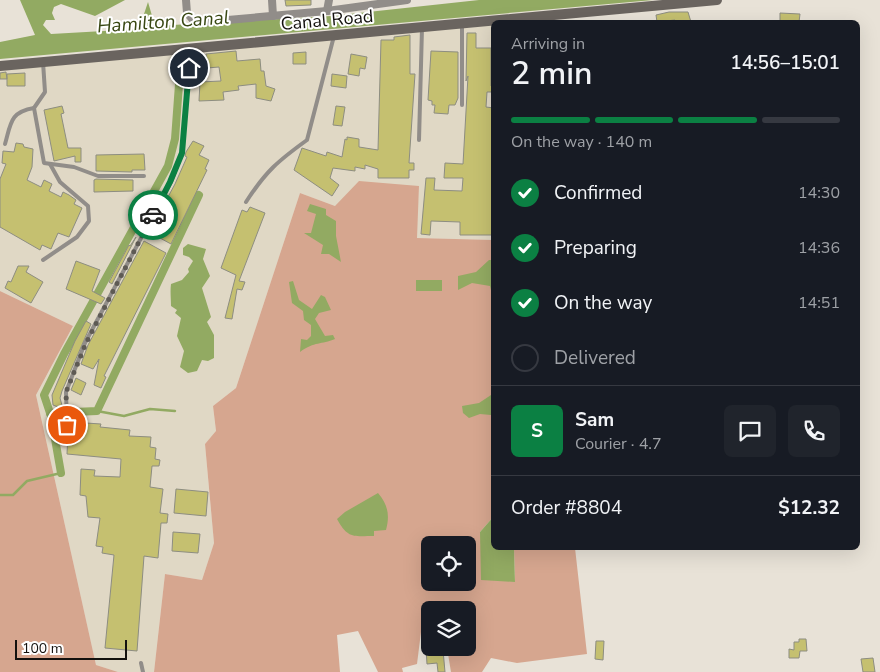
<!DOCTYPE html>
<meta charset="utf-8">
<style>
:root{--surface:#171b24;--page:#20242c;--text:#f1f3f6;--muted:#9ea1a6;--line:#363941;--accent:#0b8043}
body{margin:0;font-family:"Nunito Sans",sans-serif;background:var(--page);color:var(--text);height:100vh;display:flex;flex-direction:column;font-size:19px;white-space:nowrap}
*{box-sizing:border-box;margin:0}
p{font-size:16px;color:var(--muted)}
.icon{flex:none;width:28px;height:28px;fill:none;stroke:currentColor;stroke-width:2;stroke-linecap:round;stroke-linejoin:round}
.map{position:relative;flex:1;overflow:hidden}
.sheet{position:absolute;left:491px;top:20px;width:369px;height:530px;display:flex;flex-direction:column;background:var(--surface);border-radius:8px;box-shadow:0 5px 20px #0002}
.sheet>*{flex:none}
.fabs{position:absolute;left:421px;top:536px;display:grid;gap:10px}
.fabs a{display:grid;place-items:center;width:55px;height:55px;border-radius:8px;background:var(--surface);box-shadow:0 5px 20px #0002;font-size:25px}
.scale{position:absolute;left:15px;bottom:12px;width:112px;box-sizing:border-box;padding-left:5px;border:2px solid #13110e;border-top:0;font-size:14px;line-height:18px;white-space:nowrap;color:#13110e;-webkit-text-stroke:4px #fff;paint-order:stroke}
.pin{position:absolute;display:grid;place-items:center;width:42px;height:42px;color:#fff;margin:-21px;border:2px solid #fff;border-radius:50%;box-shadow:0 1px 5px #0007}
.courier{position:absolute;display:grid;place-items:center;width:50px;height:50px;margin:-25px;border:4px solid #0b8043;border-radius:50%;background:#fff;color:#222;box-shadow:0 1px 6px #0007}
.summary em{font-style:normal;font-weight:600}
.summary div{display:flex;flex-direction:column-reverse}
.summary{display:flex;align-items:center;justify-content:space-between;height:85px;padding:0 20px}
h1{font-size:32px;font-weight:600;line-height:38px}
.bar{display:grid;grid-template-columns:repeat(4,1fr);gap:8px 5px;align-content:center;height:60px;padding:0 20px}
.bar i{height:6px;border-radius:4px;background:var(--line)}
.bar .current{background:var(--accent)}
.bar p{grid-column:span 4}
.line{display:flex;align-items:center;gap:12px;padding:0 20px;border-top:1px solid var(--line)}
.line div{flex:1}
.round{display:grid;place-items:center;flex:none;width:52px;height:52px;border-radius:8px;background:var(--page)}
ol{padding:0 20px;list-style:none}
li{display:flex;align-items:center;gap:15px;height:55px}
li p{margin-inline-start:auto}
li .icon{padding:5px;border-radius:50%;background:var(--accent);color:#fff;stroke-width:4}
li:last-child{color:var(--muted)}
li i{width:28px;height:28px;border:2px solid var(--line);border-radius:50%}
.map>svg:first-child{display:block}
.built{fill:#e0d8c5}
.green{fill:#d6a68f;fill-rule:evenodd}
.water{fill:#92aa62}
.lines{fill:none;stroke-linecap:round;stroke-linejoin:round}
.stream{stroke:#92aa62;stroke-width:2.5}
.canal{stroke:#92aa62;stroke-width:8}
.building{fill:#c5c070;stroke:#8d8d81}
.service{stroke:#918d89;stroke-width:4}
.minor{stroke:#918d89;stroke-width:8}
.secondary{stroke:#6a645f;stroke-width:10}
.done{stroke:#5e5a54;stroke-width:5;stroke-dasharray:0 9}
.route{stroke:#0b8043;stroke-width:6}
.labels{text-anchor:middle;stroke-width:4;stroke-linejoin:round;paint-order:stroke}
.street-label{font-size:18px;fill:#13110e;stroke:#fff}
.water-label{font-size:19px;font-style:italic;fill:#384712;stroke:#fff}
</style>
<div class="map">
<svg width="880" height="672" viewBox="0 0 880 672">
<rect width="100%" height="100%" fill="#e8e2d7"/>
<polygon class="built" points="494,25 494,240 416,238 419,186 335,206 300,193 236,388 213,406 216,432 205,444 214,543 202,580 165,574 154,672 118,672 96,665 36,395 73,326 0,291 0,69"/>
<g class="green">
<path d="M359,181l60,5 -2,52 77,2v276l-14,16 35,50 -1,-34h61l12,106 -70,9 -26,-5 -9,14h-31l-4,-24h21v-38h-38v27l-9,-5 -4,32 -15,4 1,4h-25l-20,-41 -21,4 3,37h-186l11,-98 37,6 12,-37 -9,-99 11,-13 -3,-25 23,-18 64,-195 35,13zM430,545h38v37h-38z"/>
<polygon points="0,291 73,326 36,395 96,665 118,672 0,672"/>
</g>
<g class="water">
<polygon points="20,0 125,0 95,16 61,4 54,7 52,13 55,20 46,20 43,25 51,34 139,29 148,2 155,26 331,16 479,0 653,0 0,59 0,42 35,35"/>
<polygon points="310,204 326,209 326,215 336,221 336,236 341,262 329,254 321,254 323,245 304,233 311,233 316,214 307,211"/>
<path d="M188,244l18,5 -3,10 7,17 -8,12 9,29 -4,5 7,13v23l-6,3 -6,-1 -5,11 -9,2 -8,-6 4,-16 -7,-15 4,-18 -6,-5 2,-3 -6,-4c0,-8 -1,-14 0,-22l11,-4 7,-8 -1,-3 5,-8 -4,-4 -6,-2v-7z"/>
<polygon points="489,260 494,260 494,303 490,286 472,283 458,290 458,276 476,272"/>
<rect x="416" y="280" width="26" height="11"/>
<path d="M293,281l6,19 13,9 9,-14 4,2 6,13 -12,3 -4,6 10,17 8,-1 2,4c-14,6 -20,2 -35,13l1,-13 6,1 4,-4v-11l-7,-5 -1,-9 -11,-8 -3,-21z"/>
<polygon points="494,393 494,412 491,415 480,414 469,418 463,413 462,406 479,403"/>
<path d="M378,493c10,12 12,22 8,37l-12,1v5c-21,0 -26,3 -37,-17l8,-7z"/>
<polygon points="494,516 494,548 514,548 515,582 481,580 480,532"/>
</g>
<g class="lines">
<g class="stream">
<polyline points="97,411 124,416 150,409 175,411"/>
<polyline points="0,495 13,495 27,481 61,473"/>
</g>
<g class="canal">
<polyline points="74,412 97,411 199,195"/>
<polyline points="50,413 62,413"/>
<polyline points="61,473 51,416 44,395 64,354 168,166 175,139 181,57"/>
</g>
</g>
<g class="building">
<polygon points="285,0 311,0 311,5 286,6"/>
<polygon points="669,12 688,12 691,22 675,22 675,20 657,22 656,15"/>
<polygon points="780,13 800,14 799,22 780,22"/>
<polygon points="467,33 476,33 476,48 491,48 491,86 493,86 493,92 487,92 486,107 494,108 492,235 460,235 460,222 431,221 430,235 421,234 426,178 435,178 434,190 462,191 463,178 444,178 445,163 463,164 468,76 466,81"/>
<polygon points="410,35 410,74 415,74 409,163 414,163 414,170 409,170 409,178 378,178 378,169 365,165 365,169 355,167 355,171 333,168 330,178 339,185 332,196 294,170 302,148 326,156 327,152 342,157 345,139 347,140 347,137 359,139 359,147 378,150 381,40 394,40 394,37"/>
<polygon points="236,51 237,61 260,59 261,71 264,71 266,86 275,89 271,101 256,98 256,84 238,86 239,90 223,92 224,100 199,101 200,82 221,81 219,67 207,68 206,54"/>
<polygon points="431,51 458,52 458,98 455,105 449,105 448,114 434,113 435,105 432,105 432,101 428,100"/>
<polygon points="306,52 306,64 293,64 293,53"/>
<polygon points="351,54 367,57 365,69 360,68 359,76 348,74"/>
<polygon points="6,72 7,79 7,74 25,73 25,86 7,86 7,79 0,79 0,73"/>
<polygon points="332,74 347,76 346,88 331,86"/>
<polygon points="62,106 64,113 61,114 68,148 81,148 81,162 75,162 75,156 54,161 44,110"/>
<polygon points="336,106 345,107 342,126 333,125"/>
<polygon points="193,141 204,146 199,155 209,160 205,169 207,170 171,244 149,232 175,184 187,157 185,156 186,152"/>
<polygon points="16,143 23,144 24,147 33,149 32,167 27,180 41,187 44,180 52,184 49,191 61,197 63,192 69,195 76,200 74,204 82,208 69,237 58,233 51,249 42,245 40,250 0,227 0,179 6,164 2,163 3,151 14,152"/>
<polygon points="144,154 145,170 132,170 132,172 96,171 96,155"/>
<polygon points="96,179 133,180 133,191 94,192 94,180"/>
<polygon points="250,207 265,213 239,281 245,282 242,290 237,289 232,319 225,318 236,275 221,268 242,210 247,212"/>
<polygon points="136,237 112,284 109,282 129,245 130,246"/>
<polygon points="144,241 166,253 104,376 106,377 101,388 94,385 99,359 93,369 81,364 88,345"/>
<polygon points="76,261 100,270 92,291 105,298 101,304 66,289"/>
<polygon points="18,266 29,266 26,272 43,282 31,303 5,288 8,281 11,282"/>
<polygon points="86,321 91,324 62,391 60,398 63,409 53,405 52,395 75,341"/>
<polygon points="76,378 86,383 81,395 71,390"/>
<polygon points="77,419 86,420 86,423 101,424 100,427 130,430 129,436 151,437 150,447 156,448 155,459 160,460 159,466 152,466 150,487 163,489 160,513 168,514 167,523 161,523 158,558 144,556 137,651 105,648 114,555 102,553 103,547 96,546 100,518 88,517 86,496 80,495 81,469 95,470 94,476 120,477 121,459 67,454 68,432 76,432"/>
<polygon points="176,489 208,492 206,516 174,513"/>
<polygon points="173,532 200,534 198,553 172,551"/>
<polygon points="799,639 806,639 807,651 800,651 799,658 789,658 789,649 794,650 794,642 799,642"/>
<polygon points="596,641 604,641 603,660 595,659"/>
<polygon points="426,648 432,648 433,651 443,650 445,672 438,672 437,663 427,664"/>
<polygon points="873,658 875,672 863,672 861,659"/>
</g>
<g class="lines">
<g class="service">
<polyline points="43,62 45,92 34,108 44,163 74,167 98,176 144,176"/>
<polyline points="462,105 462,25"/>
<polyline points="419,140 422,28"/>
<path d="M5,144c6,-21 5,-32 29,-36"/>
<path d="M246,202c20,-31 32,-41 61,-62l27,-104"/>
<polyline points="43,260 77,237 89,221 88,206 60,182 50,164"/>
<polyline points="67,425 66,392 85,343 171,182 182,153 190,49"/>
<polyline points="141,663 143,672"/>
</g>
<g class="minor">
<polyline points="186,0 187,13 193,20 205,22 327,11 407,0"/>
<polyline points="272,0 273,16"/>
<polyline points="327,11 329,0"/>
</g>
<polyline class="secondary" points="0,66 717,0"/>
</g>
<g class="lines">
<polyline class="done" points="67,425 66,392 86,343 153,215"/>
<polyline class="route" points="153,215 170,182 182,153 189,68"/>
</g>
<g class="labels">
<g class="street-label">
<text transform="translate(327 20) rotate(-5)" y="6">Canal Road</text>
</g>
<g class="water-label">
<text transform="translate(163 21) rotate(-4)" y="7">Hamilton Canal</text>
</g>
</g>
</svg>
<div class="fabs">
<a><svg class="icon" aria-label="locate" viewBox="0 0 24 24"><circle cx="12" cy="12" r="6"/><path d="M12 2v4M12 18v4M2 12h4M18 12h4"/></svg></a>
<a><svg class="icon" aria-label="layers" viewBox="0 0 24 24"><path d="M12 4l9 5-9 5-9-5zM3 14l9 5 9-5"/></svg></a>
</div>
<div class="scale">100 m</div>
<div class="pin" style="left:67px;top:425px;background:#ea580c"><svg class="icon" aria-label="bag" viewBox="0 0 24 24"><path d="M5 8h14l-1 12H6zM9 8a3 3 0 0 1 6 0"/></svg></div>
<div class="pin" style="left:189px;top:68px;background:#1f2937"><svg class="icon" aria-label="home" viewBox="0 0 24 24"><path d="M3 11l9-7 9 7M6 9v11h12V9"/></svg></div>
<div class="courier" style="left:153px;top:215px"><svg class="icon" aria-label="car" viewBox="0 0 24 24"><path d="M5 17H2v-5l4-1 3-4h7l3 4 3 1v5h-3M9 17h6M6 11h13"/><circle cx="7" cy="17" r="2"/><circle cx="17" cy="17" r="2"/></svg></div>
<section class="sheet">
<div class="summary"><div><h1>2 min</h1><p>Arriving in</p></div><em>14:56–15:01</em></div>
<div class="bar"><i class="current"></i><i class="current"></i><i class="current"></i><i></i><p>On the way · 140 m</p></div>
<ol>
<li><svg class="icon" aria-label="check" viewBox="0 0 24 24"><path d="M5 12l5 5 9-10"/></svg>Confirmed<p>14:30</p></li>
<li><svg class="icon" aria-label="check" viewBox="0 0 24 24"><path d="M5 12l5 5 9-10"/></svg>Preparing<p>14:36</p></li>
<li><svg class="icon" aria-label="check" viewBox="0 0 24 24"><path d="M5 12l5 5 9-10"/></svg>On the way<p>14:51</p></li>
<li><i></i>Delivered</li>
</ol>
<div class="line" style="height:90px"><b class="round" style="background:var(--accent);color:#fff">S</b><div><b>Sam</b><p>Courier · 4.7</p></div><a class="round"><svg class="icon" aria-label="chat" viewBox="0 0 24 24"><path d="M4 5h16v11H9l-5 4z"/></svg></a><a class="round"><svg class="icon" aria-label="phone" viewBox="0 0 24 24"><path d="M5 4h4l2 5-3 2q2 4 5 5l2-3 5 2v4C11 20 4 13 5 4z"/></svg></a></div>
<div class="line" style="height:65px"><div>Order #8804</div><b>$12.32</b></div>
</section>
</div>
